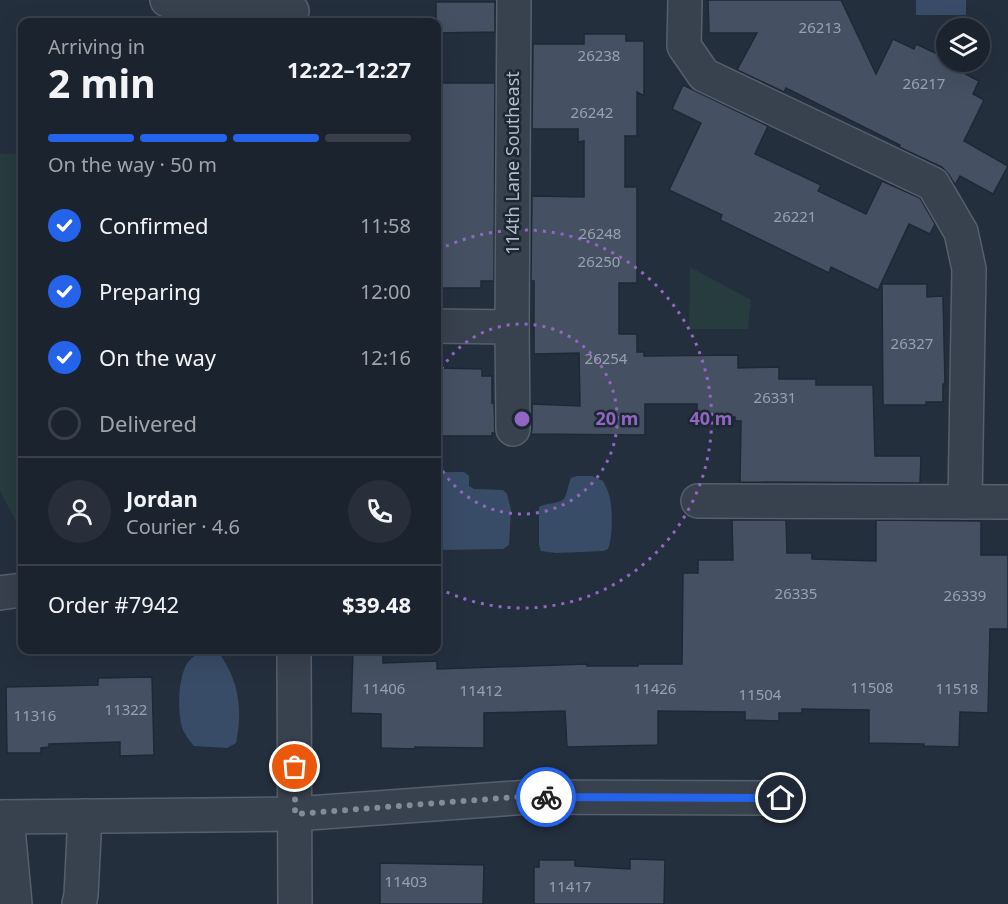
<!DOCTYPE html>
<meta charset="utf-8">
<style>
:root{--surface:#1b232e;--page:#282f3a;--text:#f1f3f6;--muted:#a0a4aa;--line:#39404a;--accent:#2563eb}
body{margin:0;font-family:"Noto Sans",sans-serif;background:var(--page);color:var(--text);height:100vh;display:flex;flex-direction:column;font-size:22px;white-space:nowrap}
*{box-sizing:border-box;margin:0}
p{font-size:20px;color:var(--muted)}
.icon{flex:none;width:33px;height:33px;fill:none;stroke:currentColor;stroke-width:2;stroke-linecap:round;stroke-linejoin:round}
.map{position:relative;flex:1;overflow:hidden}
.panel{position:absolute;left:18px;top:18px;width:423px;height:636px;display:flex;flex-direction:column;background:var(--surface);border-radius:12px;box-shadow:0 6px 24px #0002,0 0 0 2px var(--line)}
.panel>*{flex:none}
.fabs{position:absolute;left:936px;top:18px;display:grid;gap:12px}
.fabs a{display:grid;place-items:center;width:54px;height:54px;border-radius:50%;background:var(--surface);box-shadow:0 6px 24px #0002,0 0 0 2px var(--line);font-size:30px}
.pin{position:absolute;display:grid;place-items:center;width:51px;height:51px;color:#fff;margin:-26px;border:3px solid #fff;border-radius:50%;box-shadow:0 2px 6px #0007}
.courier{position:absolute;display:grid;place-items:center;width:60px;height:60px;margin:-30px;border:4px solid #2563eb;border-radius:50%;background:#fff;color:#222;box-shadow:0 2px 8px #0007}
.headline em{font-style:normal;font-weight:700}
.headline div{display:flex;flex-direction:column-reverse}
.headline{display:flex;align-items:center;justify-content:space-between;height:102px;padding:0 30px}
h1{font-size:39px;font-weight:700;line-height:45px}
.bar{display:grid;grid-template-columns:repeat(4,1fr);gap:9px 6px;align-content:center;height:72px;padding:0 30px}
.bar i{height:8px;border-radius:4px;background:var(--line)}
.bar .on{background:var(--accent)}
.bar p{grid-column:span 4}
.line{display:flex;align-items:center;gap:15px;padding:0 30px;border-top:2px solid var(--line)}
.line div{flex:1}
.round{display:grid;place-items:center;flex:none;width:63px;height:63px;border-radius:32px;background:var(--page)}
ol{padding:0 30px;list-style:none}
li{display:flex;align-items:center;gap:18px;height:66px}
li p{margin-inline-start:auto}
li .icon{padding:6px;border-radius:50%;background:var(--accent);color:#fff;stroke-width:4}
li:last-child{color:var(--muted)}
li i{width:33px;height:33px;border:3px solid var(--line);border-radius:50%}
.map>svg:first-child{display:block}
.green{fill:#263c3f}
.water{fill:#394c67}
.building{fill:#455162;stroke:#1f2835;stroke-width:1.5}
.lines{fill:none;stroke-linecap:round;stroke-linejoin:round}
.minor-casing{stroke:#565f6c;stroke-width:36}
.minor{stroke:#38414e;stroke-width:33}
.done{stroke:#828b98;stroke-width:6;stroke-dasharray:0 10.8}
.route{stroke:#2563eb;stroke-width:8}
.ring{fill:none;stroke:#9266c3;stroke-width:3;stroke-dasharray:3 6}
.labels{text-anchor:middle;stroke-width:5;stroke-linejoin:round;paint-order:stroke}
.number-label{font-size:15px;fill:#98a1af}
.street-label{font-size:18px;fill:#b4bcc9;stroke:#1d2633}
.centre{fill:#9266c3;stroke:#1d2633;stroke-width:3}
.ring-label{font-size:18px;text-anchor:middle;font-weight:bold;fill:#9266c3;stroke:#1d2633;stroke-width:5;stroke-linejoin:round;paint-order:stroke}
</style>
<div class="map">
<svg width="1008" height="904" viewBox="0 0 1008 904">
<rect width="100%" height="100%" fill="#242f3e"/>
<g class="green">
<polygon points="0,154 22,154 22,533 0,491"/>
<polygon points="690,267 751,300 748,329 689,329"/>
</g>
<g class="water">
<rect x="916" y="0" width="50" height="15"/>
<polygon points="437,472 464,472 469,476 469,486 474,489 503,490 507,494 511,510 509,545 503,549 437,550"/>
<path d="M577,476h15l11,5c2,4 5,9 6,14 4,13 4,41 -1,54l-5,2 -47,2 -15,-2 -2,-6v-38c8,-5 22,-2 26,-10 3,-6 3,-13 6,-19z"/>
<path d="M219,653c20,28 24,57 17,90l-9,5 -33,-2c-4,-5 -8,-10 -11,-16 -6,-16 -6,-61 9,-72 7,-6 19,-4 27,-5z"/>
</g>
<g class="building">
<polygon points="708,0 841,0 876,74 893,39 914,49 916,44 946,58 946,62 953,62 961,65 958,70 979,81 973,94 984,100 964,141 1008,166 993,194 960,176 955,185 949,175 942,167 899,147 900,145 786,88 784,92 737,70 757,33 709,33"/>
<polygon points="436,2 495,2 495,32 436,33"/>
<polygon points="584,34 626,34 626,41 644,41 644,96 637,92 637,136 625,136 625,187 637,187 637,283 619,283 619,334 637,334 637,352 644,352 644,356 738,355 738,368 779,367 779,379 816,379 816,385 873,385 875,456 921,456 920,483 740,482 741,421 735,421 735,417 697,417 697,404 645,404 645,435 531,434 532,429 532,404 580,406 579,353 534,354 534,281 531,281 532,196 584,197 584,141 578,142 578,129 532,129 533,44 584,44"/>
<polygon points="436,83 495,83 494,281 481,281 481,288 438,288 438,281 436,281"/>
<polygon points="683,85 768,126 755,154 821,185 818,191 866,214 882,181 920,198 935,224 930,234 909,224 878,290 831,267 829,273 720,220 722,215 669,190 701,123 672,109"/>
<polygon points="882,284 927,284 927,297 943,296 945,384 943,384 943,402 926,402 926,405 883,405"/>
<polygon points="438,368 482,369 482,376 492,376 492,403 494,403 495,433 492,433 492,436 436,436 436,376 438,376"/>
<polygon points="732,520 786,520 787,553 812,553 812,559 876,561 876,520 981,521 981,555 1008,555 1008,629 990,629 988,713 960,712 959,747 924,746 924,744 869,743 869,710 802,709 802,713 779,713 779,721 745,720 745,712 658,711 658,745 567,747 565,711 484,713 484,748 415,747 415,749 381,748 381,714 351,713 353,650 383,650 383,663 437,661 437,669 587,664 587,666 638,666 638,664 682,664 683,573 698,573 698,560 733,560"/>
<polygon points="152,677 154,755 120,756 120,742 49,744 49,747 41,748 41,753 7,753 6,687 98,685 98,678"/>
<polygon points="630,859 665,860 664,904 534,904 534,867 539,867 539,860 575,860 575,866 630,869"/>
<polygon points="380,863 484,865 483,904 380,904"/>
</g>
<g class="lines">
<g class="minor-casing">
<g id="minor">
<polyline points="167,0 179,5 209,8 292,11"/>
<polyline points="685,0 684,46 704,75 933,184 961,232 969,269 965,502"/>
<polyline points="436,326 512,327 514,0"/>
<polyline points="512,327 513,429"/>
<polyline points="698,501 1008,502"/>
<polyline points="0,593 22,590"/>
<polyline points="294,650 295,904"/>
<polyline points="0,817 295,814 529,797 781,798"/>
<polyline points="7,817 15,904"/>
<polyline points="79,904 81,895 85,816"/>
</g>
</g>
<use href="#minor" class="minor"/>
</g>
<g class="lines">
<polyline class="done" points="295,767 295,814 529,796 546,797"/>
<polyline class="route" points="546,797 781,798"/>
</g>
<g class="ring">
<path d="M437 377A95 95 0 1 1 437 461"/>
<path d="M438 250A189 189 0 1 1 438 588"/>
</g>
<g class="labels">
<g class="number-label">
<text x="820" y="33">26213</text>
<text x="599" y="61">26238</text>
<text x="924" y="89">26217</text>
<text x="592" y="118">26242</text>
<text x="795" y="222">26221</text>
<text x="600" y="239">26248</text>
<text x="599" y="267">26250</text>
<text x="912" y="349">26327</text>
<text x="606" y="364">26254</text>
<text x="775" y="403">26331</text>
<text x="796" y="599">26335</text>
<text x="965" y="601">26339</text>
<text x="872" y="693">11508</text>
<text x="384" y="694">11406</text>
<text x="655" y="694">11426</text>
<text x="957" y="694">11518</text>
<text x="481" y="696">11412</text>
<text x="760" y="700">11504</text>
<text x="126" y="715">11322</text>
<text x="35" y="721">11316</text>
<text x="406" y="887">11403</text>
<text x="570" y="892">11417</text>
</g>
<g class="street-label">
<text transform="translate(513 163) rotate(-90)" y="6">114th Lane Southeast</text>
</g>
</g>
<circle cx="522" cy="419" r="9" class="centre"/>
<g class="ring-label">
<text x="617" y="425">20 m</text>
<text x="711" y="425">40 m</text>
</g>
</svg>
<div class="fabs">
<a><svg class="icon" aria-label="layers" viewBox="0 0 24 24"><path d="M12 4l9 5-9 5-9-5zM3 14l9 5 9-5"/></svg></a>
</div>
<div class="pin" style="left:295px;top:767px;background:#ea580c"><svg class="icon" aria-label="bag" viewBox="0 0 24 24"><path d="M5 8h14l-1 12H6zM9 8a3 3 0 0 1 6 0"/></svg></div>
<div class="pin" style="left:781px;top:798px;background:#1f2937"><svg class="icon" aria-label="home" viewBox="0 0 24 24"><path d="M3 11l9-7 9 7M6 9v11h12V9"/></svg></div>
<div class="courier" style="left:546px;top:797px"><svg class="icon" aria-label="bike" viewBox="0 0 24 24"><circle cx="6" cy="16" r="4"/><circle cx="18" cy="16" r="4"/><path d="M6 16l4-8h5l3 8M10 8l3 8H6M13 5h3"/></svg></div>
<section class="panel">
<div class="headline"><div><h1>2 min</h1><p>Arriving in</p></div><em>12:22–12:27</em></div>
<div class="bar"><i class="on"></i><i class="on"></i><i class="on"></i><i></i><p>On the way · 50 m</p></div>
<ol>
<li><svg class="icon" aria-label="check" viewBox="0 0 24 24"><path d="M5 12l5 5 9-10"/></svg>Confirmed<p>11:58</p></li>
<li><svg class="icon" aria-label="check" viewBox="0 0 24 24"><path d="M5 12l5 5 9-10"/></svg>Preparing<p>12:00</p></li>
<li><svg class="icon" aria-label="check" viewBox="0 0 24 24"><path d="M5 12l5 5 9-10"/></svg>On the way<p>12:16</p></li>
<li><i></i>Delivered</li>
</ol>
<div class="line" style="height:108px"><a class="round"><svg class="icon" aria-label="person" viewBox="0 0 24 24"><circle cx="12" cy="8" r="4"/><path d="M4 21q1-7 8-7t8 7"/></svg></a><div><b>Jordan</b><p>Courier · 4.6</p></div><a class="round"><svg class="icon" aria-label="phone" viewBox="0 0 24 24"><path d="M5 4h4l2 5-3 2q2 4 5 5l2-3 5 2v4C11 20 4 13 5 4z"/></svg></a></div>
<div class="line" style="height:78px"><div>Order #7942</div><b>$39.48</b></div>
</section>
</div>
